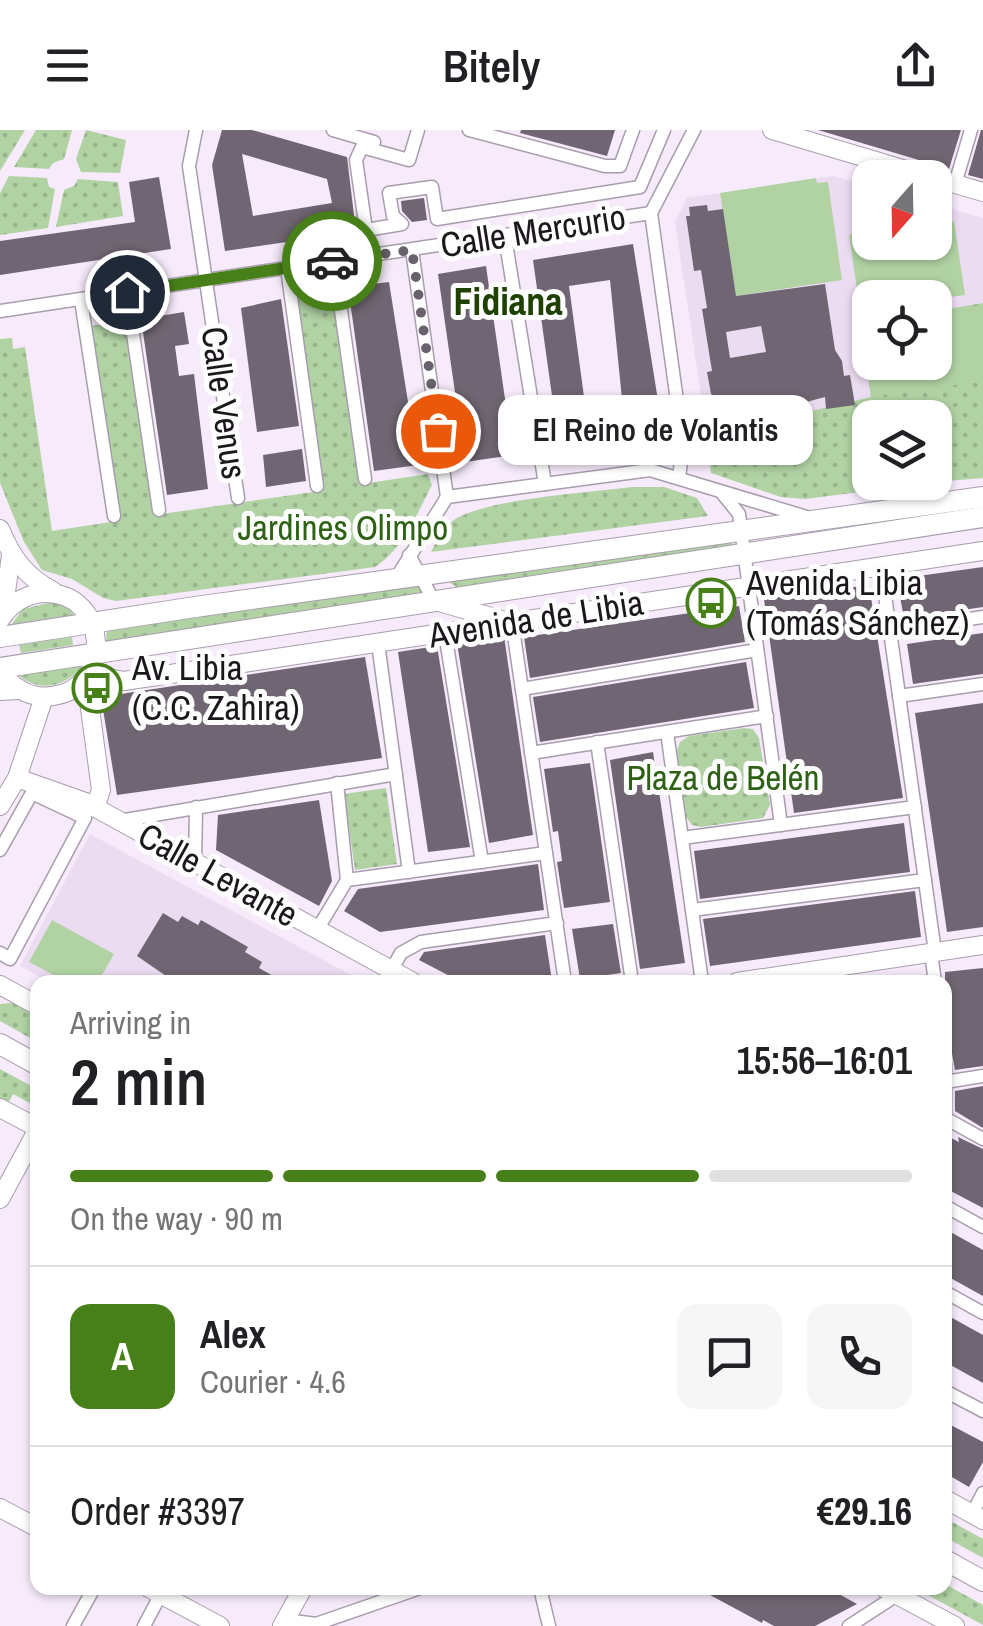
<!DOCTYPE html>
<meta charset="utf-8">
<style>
:root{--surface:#fff;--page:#f6f6f6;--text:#202124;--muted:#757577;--line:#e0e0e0;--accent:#477f18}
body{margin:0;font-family:"Archivo Narrow",sans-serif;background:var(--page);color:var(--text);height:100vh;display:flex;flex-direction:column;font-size:38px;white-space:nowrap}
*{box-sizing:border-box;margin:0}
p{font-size:32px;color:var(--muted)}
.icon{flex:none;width:55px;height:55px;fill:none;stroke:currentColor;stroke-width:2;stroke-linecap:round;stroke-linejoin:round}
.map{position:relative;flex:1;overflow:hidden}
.side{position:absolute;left:30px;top:845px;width:922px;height:620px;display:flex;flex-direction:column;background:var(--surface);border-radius:20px;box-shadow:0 2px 8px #0004}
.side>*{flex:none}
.needle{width:65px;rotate:200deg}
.buttons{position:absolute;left:852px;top:30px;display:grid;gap:20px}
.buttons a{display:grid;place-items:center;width:100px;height:100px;border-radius:20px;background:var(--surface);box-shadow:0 2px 8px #0004;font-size:50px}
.pin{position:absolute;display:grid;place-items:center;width:85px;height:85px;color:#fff;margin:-42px;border:5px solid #fff;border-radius:50%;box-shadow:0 2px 10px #0007}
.courier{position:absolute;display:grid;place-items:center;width:100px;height:100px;margin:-50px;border:8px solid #477f18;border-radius:50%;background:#fff;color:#222;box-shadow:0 2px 12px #0007}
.bubble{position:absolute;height:70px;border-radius:20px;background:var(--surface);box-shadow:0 2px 8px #0004;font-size:32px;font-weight:600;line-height:70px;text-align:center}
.summary em{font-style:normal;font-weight:600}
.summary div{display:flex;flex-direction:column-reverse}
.summary{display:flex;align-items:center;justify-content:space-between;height:170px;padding:0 40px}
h1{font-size:65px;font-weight:600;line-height:75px}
.bar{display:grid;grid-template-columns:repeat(4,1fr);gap:15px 10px;align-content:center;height:120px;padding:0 40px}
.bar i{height:12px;border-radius:8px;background:var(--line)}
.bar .on{background:var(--accent)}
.bar p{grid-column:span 4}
.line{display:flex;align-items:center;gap:25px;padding:0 40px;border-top:2px solid var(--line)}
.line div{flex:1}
.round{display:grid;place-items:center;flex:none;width:105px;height:105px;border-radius:20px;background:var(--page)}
header{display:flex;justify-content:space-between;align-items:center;height:130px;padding:0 40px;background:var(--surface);font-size:45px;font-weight:600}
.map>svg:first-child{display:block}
.built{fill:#ecdcf2}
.grass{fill:url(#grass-dots)}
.garden{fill:#b1d3a4}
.building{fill:#706673;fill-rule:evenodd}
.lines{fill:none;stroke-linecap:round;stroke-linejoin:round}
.street-casing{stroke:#a89dac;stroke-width:15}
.secondary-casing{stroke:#a89dac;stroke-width:20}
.primary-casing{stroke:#a89dac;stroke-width:22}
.street{stroke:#fff;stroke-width:12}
.secondary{stroke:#fff;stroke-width:18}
.primary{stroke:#fff;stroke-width:20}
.done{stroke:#69616b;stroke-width:10;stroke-dasharray:0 18}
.route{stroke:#477f18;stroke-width:12}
.labels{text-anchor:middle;stroke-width:10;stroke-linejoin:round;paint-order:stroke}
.street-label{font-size:35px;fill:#1c171d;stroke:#fdfdfd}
.park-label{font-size:35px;fill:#2d6114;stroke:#fdfdfd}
.poi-label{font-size:35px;fill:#1c171d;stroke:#fdfdfd;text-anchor:start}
.neighbourhood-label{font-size:38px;font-weight:bold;fill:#1e4100;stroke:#fdfdfd}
</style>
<header><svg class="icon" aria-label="menu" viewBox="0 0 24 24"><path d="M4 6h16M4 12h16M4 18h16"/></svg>Bitely<svg class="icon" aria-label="share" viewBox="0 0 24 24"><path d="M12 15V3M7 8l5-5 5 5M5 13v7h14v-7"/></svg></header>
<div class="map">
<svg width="983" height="1496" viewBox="0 0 983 1496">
<defs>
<pattern id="grass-dots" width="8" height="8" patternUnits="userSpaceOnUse" patternTransform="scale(2.5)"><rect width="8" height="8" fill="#b1d3a4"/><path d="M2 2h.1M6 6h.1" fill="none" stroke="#98b48d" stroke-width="1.8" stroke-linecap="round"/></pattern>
</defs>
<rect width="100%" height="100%" fill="#f7ebfb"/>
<g class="built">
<polygon points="833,46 870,56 870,112 935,112 935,74 983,88 983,173 935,181 935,168 870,168 870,191 860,194 871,267 707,305 675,92 687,68"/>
<polygon points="90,704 364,852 50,852 20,836"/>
</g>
<g class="grass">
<polygon points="0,0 25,0 0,41"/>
<polygon points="36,0 72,0 64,29 53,33 49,39 14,37"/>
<polygon points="86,0 126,10 120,43 81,42 76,29"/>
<polygon points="9,46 47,48 49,57 55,59 48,98 0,105 0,63"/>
<polygon points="78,49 118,52 123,86 56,97 64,60 74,56"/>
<path d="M331,159l31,195 66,-10 4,11c-16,30 -28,63 -57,82l-259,34 -13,-3 -31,-19 -30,-9 -18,-28 -24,-59v-144l12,-1 1,11 12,-2 27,184 65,-10 -27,-195 37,-5 28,194 165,-24 -29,-196z"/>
<polygon points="983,173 983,348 935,352 935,288 870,288 870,352 931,353 805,369 781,367 711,343 707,305 871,267 860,193 870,191 870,232 935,232 935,181"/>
<path d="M633,357h31l33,11 11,18 -277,36c6,-12 11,-24 23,-32 31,-21 137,-28 179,-33z"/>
<polygon points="731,409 733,419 459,459 447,450"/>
<polygon points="422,453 425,464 106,512 107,501"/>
<polygon points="53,472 68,478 74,485 12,494 23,479"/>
<polygon points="72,507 73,515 21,523 19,515"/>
<path d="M80,534v6c-19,17 -39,22 -61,6z"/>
<polygon points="744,598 753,599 759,608 770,675 763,688 701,697 692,695 686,687 677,621 680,612 689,606"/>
<polygon points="386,658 397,734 355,740 344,664"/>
<polygon points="20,872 37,881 37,912 0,891 0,874"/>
<polygon points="0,939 37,959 37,977 13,964 8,974 0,970"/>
<polygon points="945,1388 983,1409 983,1428 945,1407"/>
<polygon points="945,1454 983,1475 983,1495 915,1458 945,1458"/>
</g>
<g class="garden">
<polygon points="816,48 817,53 828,52 842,150 736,166 720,63"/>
<polygon points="954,91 965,165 935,169 870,168 870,179 860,180 849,105 870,102 870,112 935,112 935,93"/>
<polygon points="983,175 983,251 871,267 860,193 870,191 870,232 935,232 935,182"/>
<polygon points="52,790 114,824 98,852 67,852 29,832"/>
</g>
<g class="building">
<path d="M222,0h30l95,27 9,75 -131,19 -13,-86zM242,24l85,25 5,24 -79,13z"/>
<polygon points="521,0 615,0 607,26 520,3"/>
<polygon points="818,0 961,0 949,39"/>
<polygon points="981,0 983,0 983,49 968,45"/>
<polygon points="159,47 171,119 0,145 0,111 135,92 129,52"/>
<polygon points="424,68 427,90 412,92 402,81 401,71"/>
<path d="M707,75l1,6 15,-2 13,87 89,-12 10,66 7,11 2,15 6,-1 5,30 -29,4 -1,-12 -37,10h-36l-1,-5 -28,2 -12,-10 -4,-22 5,-1 -10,-62 5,-1 -6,-38 -7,1 -8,-55h4l-1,-9zM761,196l5,26 -36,6 -4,-26z"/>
<path d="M633,114l30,188 -104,14 -26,-186zM610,150l12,119 -37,5 -16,-118z"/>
<polygon points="486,136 513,325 465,332 438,144"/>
<polygon points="389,152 418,335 374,341 348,157"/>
<polygon points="281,169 299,296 257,302 241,178"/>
<polygon points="184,182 189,214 175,216 179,246 194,244 208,359 167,365 141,189"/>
<polygon points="302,319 306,351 266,357 263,325"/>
<polygon points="983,437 983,477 904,489 897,449"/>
<polygon points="869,455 903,668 794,683 764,469"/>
<polygon points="739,476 745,512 530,548 524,507"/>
<polygon points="983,503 983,544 913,554 907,514"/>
<polygon points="504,506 533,705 489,713 457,513"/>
<polygon points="437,516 470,717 428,722 398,522"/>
<polygon points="365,527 382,628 117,665 101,567"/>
<polygon points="746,532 754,578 540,612 533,567"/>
<polygon points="983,573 983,797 947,802 915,583"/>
<polygon points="653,622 685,833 640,839 610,630"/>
<polygon points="590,633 610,772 564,778 557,732 562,731 558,701 553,702 544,639"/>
<polygon points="319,670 332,751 319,776 216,720 218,685"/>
<polygon points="904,693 910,742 700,769 694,721"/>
<polygon points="538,734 544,780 380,802 344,781 358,759"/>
<polygon points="915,761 921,807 710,836 703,789"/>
<polygon points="163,783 178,792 182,786 198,795 201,790 248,817 245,822 262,832 259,838 284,852 166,852 169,848 137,826"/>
<polygon points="613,794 621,843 580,849 572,799"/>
<polygon points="545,805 552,851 461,852 419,830 424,822"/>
<polygon points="983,838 983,936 955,940 945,886 945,842"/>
<polygon points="983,956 983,998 955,981 955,961"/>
<polygon points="945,1005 959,1012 958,1007 983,1019 983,1078 945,1058"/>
<polygon points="945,1099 983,1120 983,1166 945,1145"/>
<polygon points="945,1184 983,1205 983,1253 945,1232"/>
<polygon points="945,1292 983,1312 983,1332 969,1357 945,1343"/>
<polygon points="697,1458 828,1458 857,1474 815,1496 774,1496 763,1490 762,1493"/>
</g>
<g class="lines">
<g class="street-casing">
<g id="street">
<polyline points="196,0 189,36 238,368"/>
<polyline points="333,0 374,12"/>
<polyline points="418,0 409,30 362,17 356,30 366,100 402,94 393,86 389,63 432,57 437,89 640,57 664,0"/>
<polyline points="469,0 605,36 620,36 633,0"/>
<polyline points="955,54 971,0"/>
<polyline points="505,107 545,354"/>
<polyline points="412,120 447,367"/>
<polyline points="334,131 365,349"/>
<polyline points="287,138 317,356"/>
<polyline points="127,163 159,380"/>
<polyline points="81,170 114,386"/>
<polyline points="0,181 651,83"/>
<polyline points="679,348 683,314 651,83 694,0"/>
<polyline points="722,363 739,384 781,695"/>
<polyline points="409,425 434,471"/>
<polyline points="881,437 935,822"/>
<polyline points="395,450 447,367 650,340 810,388"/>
<polyline points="512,492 565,852"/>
<polyline points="890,501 983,487"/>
<polyline points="445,503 482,732"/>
<polyline points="378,513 409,742"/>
<polyline points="522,559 757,520"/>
<polyline points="899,566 983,554"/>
<polyline points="667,602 702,852"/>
<polyline points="597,612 632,852"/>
<polyline points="531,623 767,586"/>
<polyline points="337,653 347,750"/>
<polyline points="119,691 396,644"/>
<polyline points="682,708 915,677"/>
<polyline points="0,720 32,663 85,688 10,829 0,823"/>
<polyline points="195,733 196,677"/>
<polyline points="692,780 925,750"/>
<polyline points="317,800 347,750 546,723"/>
<polyline points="931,823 935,852"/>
<polyline points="391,841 401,823 421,812 557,793"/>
<polyline points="945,934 945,989"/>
<polyline points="945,952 983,946"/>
<polyline points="945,988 983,1009"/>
<polyline points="945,1076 983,1097"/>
<polyline points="945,1162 983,1183"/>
<polyline points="945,1261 983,1281"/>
<polyline points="972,1384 983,1363"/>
<polyline points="540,1458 549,1496"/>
<polyline points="286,1490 316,1494 420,1458"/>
<polyline points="73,1496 94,1458"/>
<polyline points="144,1496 161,1464"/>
<polyline points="849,1496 897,1465"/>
</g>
</g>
<g class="secondary-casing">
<g id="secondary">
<polyline points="772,0 933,48"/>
<polyline points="935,48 983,62"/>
<path d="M0,399c12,29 25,47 53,62"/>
<polyline points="439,472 505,491"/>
<polyline points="3,484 11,425"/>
<path d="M0,490c10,-16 25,-26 45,-27 63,-1 70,94 8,103 -23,3 -41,-8 -53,-26"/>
<polyline points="89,544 124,551 983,421"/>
<polyline points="86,549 101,660 95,678"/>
<polyline points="17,648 85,672 413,852"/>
<polyline points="0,676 17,648 44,567"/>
<polyline points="737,852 983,815"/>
<polyline points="0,855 38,876"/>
<polyline points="0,978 38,998"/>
<polyline points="0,1069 38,999"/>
<polyline points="945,1369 983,1390"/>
<polyline points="0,1378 38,1398"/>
<polyline points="149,1458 220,1496"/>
<polyline points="884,1458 955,1496"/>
<polyline points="282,1496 303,1458"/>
</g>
</g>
<g class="primary-casing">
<g id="primary">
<polyline points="0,507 195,477 983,367"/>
<polyline points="0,538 983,387"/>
<polyline points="0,560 18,559"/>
<polyline points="0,914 38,935"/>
<polyline points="945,1430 983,1451"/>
</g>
</g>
<use href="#street" class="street"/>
<use href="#secondary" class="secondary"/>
<use href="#primary" class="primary"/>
</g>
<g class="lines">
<polyline class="done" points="332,131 412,120 438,301"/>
<polyline class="route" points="127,162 332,131"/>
</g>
<defs>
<g id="bus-ring" transform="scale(2.5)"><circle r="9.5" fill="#fdfdfd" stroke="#477f18" stroke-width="1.5"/><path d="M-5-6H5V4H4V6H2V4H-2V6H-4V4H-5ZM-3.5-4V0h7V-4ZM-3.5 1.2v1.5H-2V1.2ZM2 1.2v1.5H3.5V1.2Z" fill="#477f18"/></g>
</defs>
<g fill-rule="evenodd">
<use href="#bus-ring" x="711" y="473"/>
<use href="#bus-ring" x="97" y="558"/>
</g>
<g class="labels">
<g class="street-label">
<text transform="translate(533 101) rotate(-9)" y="12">Calle Mercurio</text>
<text transform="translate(224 273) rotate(82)" y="12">Calle Venus</text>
<text transform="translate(536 489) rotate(-9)" y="12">Avenida de Libia</text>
<text transform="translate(218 745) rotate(29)" y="12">Calle Levante</text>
</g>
<g class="park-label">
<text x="343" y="410">Jardines Olimpo</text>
<text x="723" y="660">Plaza de Belén</text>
</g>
<g class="poi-label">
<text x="746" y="465">Avenida Libia<tspan x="746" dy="40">(Tomás Sánchez)</tspan></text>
<text x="132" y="550">Av. Libia<tspan x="132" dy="40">(C.C. Zahira)</tspan></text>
</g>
<g class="neighbourhood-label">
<text x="508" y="185">Fidiana</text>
</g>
</g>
</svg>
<div class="buttons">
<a><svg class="needle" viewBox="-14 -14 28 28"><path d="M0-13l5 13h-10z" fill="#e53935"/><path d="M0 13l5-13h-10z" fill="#757577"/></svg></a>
<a><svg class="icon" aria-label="locate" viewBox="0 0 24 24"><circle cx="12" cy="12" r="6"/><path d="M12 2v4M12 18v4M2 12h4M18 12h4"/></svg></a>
<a><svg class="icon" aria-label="layers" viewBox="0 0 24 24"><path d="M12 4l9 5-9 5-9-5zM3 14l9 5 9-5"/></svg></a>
</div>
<div class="pin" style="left:438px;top:301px;background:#ea580c"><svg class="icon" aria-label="bag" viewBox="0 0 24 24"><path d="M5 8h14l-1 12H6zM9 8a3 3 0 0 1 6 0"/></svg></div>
<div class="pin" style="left:127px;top:162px;background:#1f2937"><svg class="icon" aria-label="home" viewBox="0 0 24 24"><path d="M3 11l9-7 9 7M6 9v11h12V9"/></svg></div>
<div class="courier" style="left:332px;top:131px"><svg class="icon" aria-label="car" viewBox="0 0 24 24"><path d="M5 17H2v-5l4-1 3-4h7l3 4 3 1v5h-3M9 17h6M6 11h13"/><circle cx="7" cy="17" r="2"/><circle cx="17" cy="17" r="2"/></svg></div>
<div class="bubble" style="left:498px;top:265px;width:315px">El Reino de Volantis</div>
<section class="side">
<div class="summary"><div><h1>2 min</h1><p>Arriving in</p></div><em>15:56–16:01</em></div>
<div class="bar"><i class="on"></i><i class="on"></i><i class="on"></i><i></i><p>On the way · 90 m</p></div>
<div class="line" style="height:180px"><b class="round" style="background:var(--accent);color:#fff">A</b><div><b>Alex</b><p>Courier · 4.6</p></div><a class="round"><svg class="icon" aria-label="chat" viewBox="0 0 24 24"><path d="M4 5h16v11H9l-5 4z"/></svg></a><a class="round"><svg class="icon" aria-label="phone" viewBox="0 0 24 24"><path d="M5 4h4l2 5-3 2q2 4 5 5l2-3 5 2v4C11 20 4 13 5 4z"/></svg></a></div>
<div class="line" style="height:130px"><div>Order #3397</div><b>€29.16</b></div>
</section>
</div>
